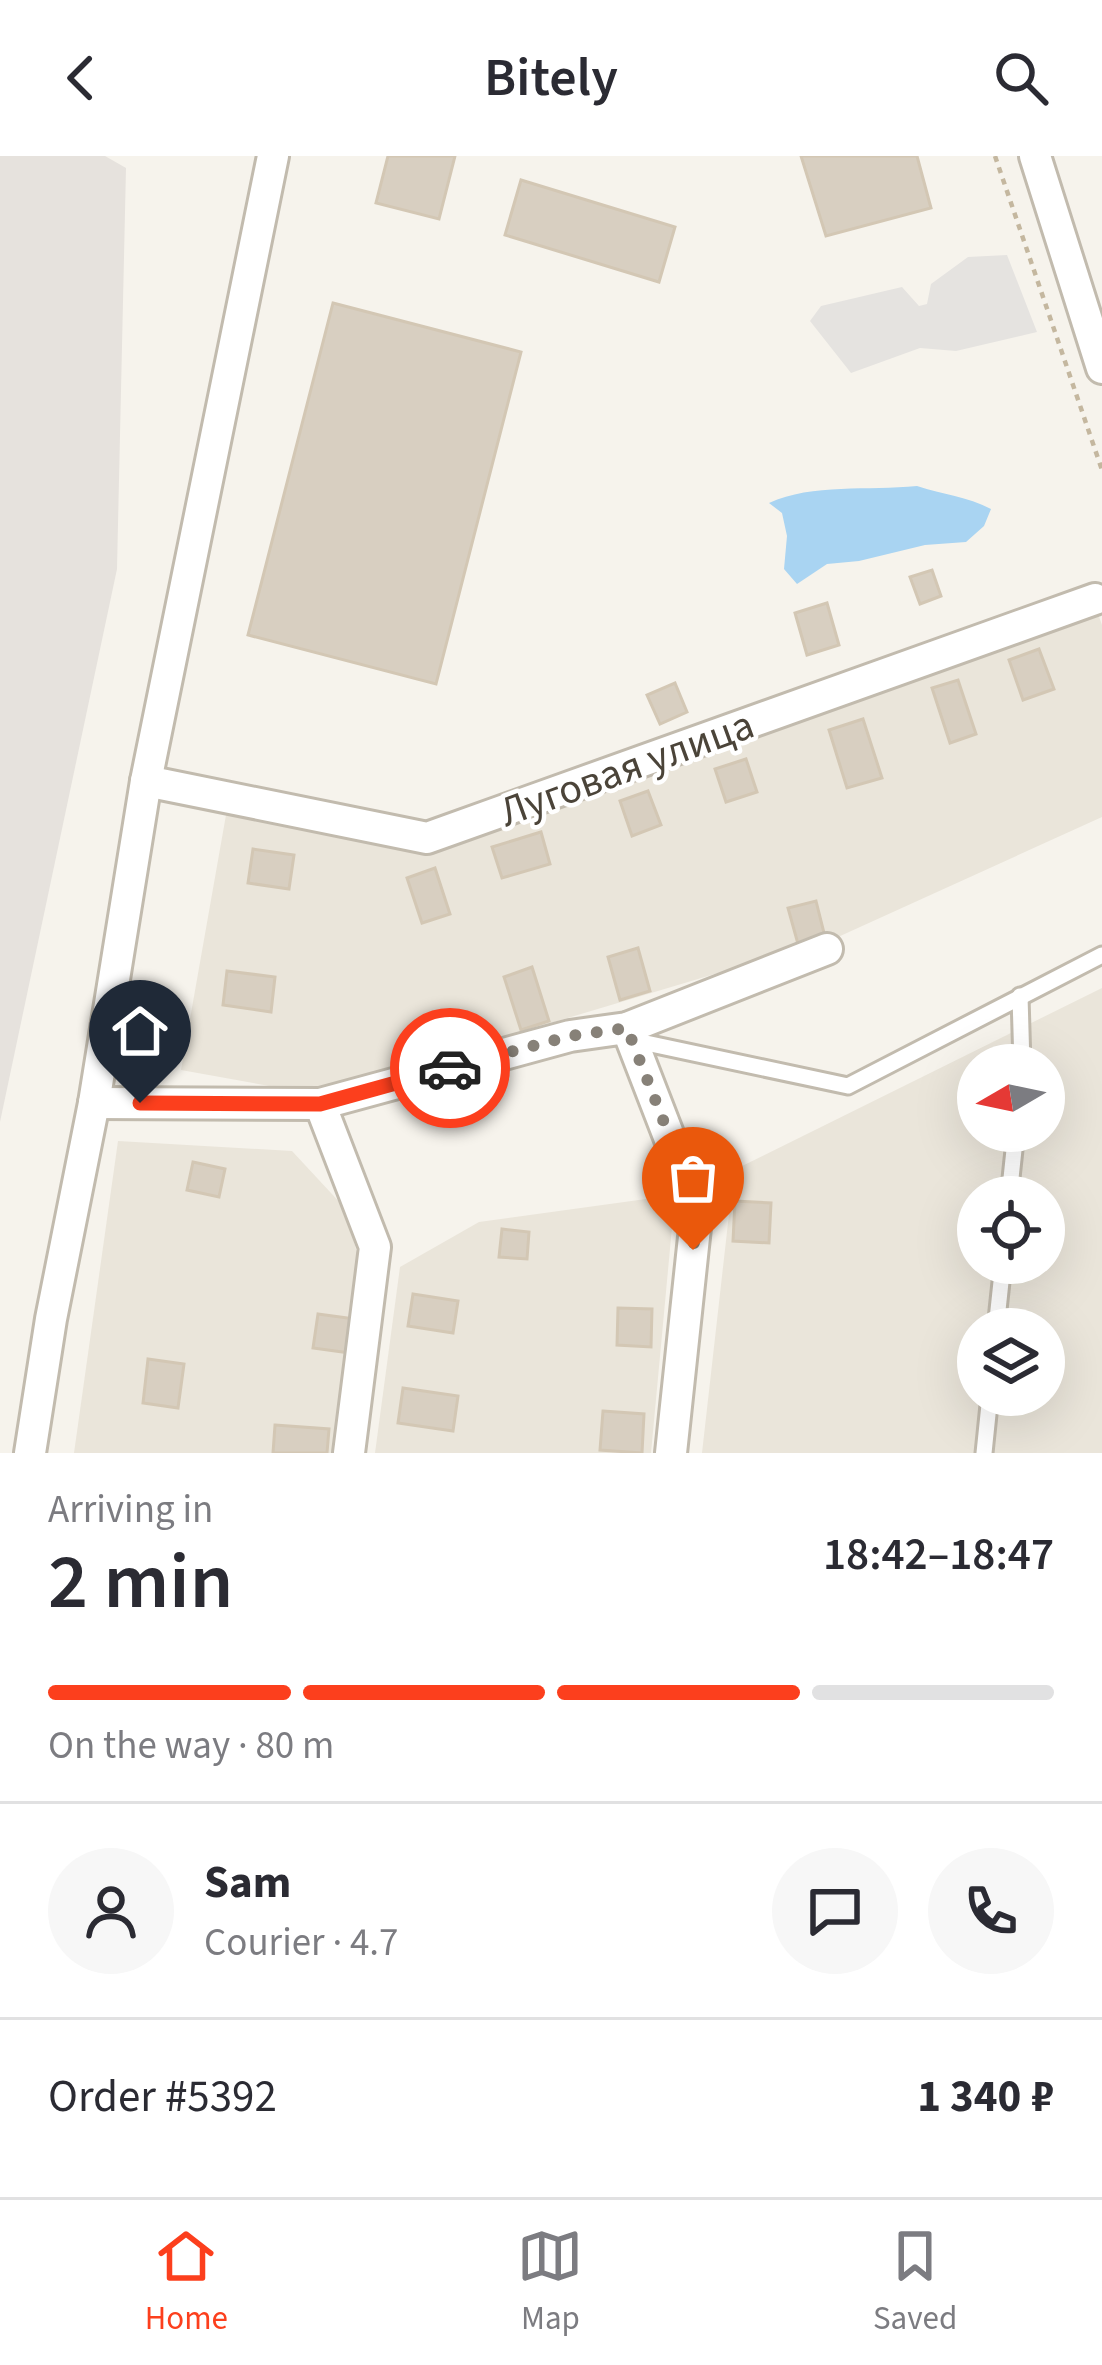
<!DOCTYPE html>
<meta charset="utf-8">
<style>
:root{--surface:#fff;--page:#f7f7f7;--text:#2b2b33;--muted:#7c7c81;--line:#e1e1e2;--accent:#fc3f1d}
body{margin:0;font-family:"Source Sans 3",sans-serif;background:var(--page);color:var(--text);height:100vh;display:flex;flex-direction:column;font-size:45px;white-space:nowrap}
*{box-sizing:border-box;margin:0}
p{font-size:39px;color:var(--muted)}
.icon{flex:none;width:66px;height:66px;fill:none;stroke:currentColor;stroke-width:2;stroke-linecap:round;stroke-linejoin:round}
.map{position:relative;height:1297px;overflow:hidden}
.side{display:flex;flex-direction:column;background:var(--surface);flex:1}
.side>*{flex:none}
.needle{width:78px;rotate:261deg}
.fabs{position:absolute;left:957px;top:888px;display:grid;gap:24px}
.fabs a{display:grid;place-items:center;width:108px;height:108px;border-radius:50%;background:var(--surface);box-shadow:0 12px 48px #0002;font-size:60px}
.pin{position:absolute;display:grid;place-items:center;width:102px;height:102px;color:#fff;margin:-123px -51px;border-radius:50% 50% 50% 0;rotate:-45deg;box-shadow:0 0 12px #0007}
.pin .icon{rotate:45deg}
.courier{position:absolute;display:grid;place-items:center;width:120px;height:120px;margin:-60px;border:9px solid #fc3f1d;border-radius:50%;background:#fff;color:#222;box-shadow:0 3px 15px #0007}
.overview em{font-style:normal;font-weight:600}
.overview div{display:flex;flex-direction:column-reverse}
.overview{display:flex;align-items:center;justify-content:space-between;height:204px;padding:0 48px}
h1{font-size:78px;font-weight:600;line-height:90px}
.bar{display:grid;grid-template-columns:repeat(4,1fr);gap:18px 12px;align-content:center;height:144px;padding:0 48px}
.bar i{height:15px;border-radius:9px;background:var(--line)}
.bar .selected{background:var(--accent)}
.bar p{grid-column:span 4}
.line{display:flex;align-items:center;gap:30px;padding:0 48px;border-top:3px solid var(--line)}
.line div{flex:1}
.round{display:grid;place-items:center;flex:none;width:126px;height:126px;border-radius:63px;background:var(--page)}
header{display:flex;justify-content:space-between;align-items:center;height:156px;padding:0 48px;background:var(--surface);font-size:54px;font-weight:600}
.menu{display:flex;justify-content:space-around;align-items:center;height:168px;border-top:3px solid var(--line);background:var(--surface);font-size:33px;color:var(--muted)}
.menu a{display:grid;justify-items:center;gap:6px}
.menu .selected{color:var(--accent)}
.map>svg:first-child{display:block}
.residential{fill:#eae5da;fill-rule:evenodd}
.industrial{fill:#e6e2dd}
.parking{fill:#e5e3e0}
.water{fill:#a9d4f2}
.building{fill:#d8cfc1;stroke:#d3c7b4;stroke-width:3}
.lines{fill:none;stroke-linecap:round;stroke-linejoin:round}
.lane-casing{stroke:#c2bbae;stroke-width:21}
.street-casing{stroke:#c2bbae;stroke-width:36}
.path{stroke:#c4b79f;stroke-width:4.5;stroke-dasharray:6 6;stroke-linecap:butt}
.lane{stroke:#fff;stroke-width:15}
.street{stroke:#fff;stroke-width:30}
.done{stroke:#878178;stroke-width:12;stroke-dasharray:0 21.6}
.route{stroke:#fc3f1d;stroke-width:15}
.labels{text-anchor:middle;stroke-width:9;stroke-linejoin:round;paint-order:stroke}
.street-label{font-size:42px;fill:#4b4439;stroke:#fff}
</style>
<header><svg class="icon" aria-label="back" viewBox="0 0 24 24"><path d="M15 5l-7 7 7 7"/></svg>Bitely<svg class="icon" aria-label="search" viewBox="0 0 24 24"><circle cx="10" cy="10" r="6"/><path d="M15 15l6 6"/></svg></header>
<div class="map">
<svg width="1102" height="1297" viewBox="0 0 1102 1297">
<rect width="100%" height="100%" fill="#f6f3ec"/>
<g class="residential">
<polygon points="1097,455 1102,469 1102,661 838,781 314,938 181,914 226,659 434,692"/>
<path d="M1102,832v465h-400l32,-283zM978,909h66v66h-66zM978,1041h66v66h-66zM978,1173h66v66h-66z"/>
<polygon points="118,985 292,995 344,1051 364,1121 341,1297 74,1297"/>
<polygon points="675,1039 651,1297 375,1297 400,1111 479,1066"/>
</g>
<polygon class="industrial" points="0,0 105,0 126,12 117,413 0,966"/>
<polygon class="parking" points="1007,99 1037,176 956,195 920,192 851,217 810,165 821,150 902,131 919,150 927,148 931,128 968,101"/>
<path class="water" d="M917,330c26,9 50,10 74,23l-7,17 -18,16 -41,3 -66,16 -32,3 -30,20 -13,-15 3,-33 -5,-23 -13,-10c44,-20 99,-12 148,-17z"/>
<g class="building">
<polygon points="388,0 455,0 439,63 376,47"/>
<polygon points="801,0 917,0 931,52 826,80"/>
<polygon points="521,24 675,71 659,126 505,79"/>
<polygon points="333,147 521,196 436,528 248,479"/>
<polygon points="932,414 941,440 920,448 910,421"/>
<polygon points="827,447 839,489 807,499 795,457"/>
<polygon points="1039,493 1054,533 1023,544 1009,504"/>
<polygon points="958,524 976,578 950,587 932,532"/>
<polygon points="675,527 687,556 660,568 647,539"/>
<polygon points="863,563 882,622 847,632 829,574"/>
<polygon points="746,603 757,636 726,646 715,613"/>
<polygon points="648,635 661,669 632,680 620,645"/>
<polygon points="541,676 550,708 502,722 492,691"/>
<polygon points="253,693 294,699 289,733 248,727"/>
<polygon points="435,712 450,758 422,767 407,722"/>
<polygon points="816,745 825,781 798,788 788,752"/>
<polygon points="638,792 650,835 620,844 608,801"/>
<polygon points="532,811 549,865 521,874 504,821"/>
<polygon points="227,815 275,821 271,856 223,849"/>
<polygon points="459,857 468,890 445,896 437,863"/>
<polygon points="193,1006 225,1013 219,1041 187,1034"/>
<polygon points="735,1045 771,1047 769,1087 733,1085"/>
<polygon points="502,1073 529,1076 527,1103 499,1101"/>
<polygon points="413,1138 458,1145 453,1177 408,1170"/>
<polygon points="618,1152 652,1153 651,1191 617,1189"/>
<polygon points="318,1158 355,1163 350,1197 313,1192"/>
<polygon points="148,1203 184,1208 178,1252 143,1247"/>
<polygon points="403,1232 458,1240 453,1275 398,1267"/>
<polygon points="603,1255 644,1258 642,1297 600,1294"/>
<polygon points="275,1269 329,1273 327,1297 273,1297"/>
</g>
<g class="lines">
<g class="lane-casing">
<g id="lane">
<polyline points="1020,840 1022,909"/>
<polyline points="632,884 848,930 1102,799"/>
<polyline points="1009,1041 1016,975"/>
<polyline points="996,1173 1003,1107"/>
<polyline points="984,1297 990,1239"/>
</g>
</g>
<g class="street-casing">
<g id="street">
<polyline points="1035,0 1102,212"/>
<polyline points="146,625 427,682 1095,443"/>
<polyline points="627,872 697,1053 671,1297"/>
<polyline points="94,947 320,948 570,880 627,872 827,793"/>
<polyline points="320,948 375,1091 349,1297"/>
<polyline points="30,1297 51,1163 94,947 146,625 273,0"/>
</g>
</g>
<polyline class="path" points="995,0 1102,314"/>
<use href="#lane" class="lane"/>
<use href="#street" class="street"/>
</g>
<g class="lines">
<polyline class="done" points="450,912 570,880 627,872 698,1053 693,1094"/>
<polyline class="route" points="140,947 320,948 450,912"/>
</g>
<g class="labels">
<g class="street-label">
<text transform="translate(626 611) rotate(-20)" y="15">Луговая улица</text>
</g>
</g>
</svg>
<div class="fabs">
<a><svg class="needle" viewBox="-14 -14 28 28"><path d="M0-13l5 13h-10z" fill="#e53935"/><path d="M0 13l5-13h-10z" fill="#7c7c81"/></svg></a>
<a><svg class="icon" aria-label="locate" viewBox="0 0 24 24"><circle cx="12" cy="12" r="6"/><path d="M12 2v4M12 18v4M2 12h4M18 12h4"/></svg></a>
<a><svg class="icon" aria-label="layers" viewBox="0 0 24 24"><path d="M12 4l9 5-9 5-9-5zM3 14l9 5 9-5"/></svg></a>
</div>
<div class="pin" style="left:693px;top:1094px;background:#ea580c"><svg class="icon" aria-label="bag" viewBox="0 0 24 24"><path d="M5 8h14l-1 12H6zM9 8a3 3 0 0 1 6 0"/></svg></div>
<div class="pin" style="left:140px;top:947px;background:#1f2937"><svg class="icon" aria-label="home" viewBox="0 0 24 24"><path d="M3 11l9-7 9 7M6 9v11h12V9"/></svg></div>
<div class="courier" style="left:450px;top:912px"><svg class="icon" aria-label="car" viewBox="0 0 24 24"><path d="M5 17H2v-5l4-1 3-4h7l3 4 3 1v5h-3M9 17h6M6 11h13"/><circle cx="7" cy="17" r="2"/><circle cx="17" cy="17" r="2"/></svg></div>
</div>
<section class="side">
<div class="overview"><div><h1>2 min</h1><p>Arriving in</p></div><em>18:42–18:47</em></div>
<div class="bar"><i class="selected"></i><i class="selected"></i><i class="selected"></i><i></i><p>On the way · 80 m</p></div>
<div class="line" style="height:216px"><a class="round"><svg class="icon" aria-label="person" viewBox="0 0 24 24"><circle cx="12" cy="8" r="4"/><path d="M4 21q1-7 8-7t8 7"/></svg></a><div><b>Sam</b><p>Courier · 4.7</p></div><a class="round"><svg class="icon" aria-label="chat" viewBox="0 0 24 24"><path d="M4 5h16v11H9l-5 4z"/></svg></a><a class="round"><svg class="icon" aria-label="phone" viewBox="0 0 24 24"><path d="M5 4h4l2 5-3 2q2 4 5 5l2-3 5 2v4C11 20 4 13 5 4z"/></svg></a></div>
<div class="line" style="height:156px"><div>Order #5392</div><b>1 340 ₽</b></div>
</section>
<nav class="menu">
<a class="selected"><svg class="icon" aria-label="home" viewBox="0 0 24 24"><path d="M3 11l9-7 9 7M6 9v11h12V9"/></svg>Home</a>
<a><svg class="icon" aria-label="map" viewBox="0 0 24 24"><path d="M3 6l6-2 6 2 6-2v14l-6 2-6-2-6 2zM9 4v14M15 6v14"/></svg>Map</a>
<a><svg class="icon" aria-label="saved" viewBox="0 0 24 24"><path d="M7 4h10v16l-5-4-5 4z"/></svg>Saved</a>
</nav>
